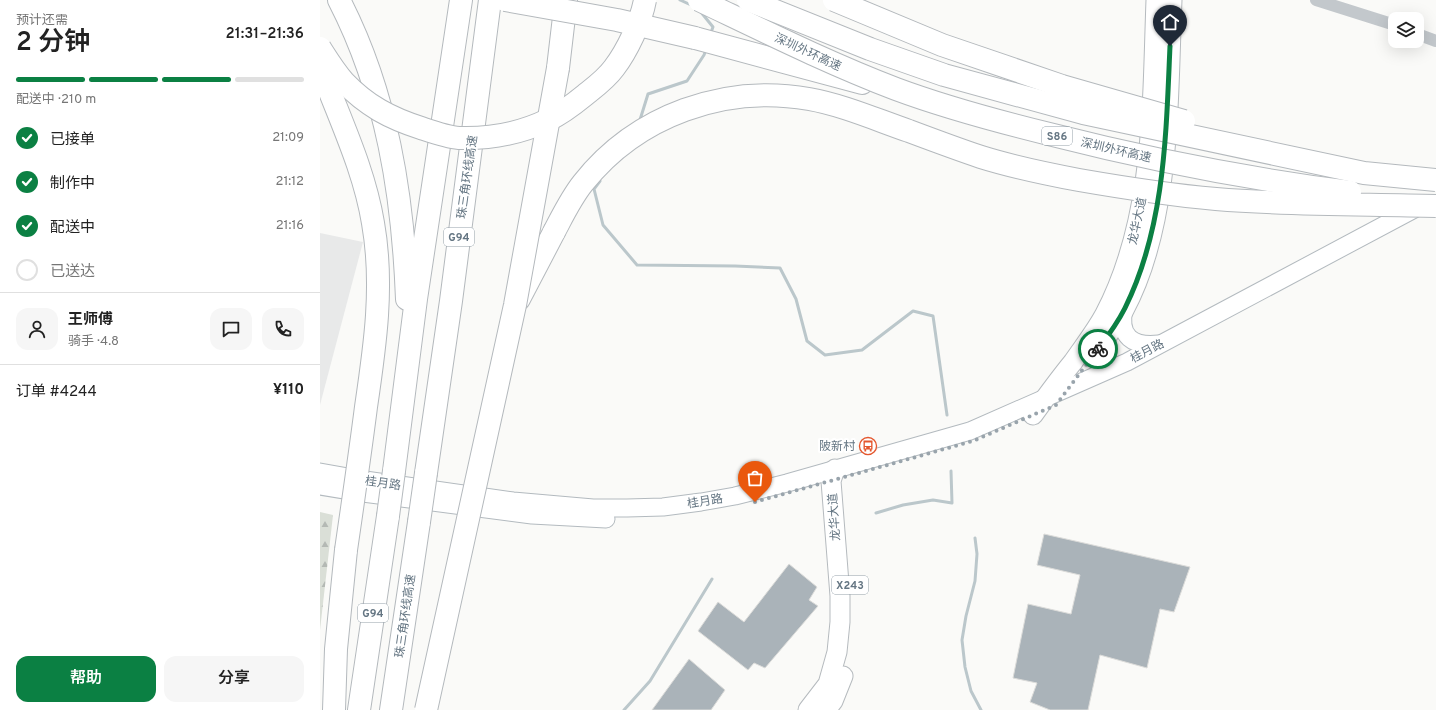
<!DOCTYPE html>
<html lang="zh">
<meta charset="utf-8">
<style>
:root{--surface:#fff;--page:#f6f6f6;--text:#222;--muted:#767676;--line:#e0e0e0;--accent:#0b8043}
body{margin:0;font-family:Overpass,"Noto Sans SC",sans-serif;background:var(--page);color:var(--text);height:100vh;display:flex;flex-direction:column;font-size:15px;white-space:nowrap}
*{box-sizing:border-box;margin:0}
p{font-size:13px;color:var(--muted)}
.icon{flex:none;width:22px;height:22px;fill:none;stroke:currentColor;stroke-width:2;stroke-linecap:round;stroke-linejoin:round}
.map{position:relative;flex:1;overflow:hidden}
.drawer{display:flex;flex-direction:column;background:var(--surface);width:320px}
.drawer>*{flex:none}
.fabs{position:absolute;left:1068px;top:12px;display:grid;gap:8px}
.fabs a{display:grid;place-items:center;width:36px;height:36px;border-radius:8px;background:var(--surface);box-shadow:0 4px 16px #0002;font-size:20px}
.pin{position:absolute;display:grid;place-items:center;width:34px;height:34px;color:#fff;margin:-41px -17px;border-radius:50% 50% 50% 0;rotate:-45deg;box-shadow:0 0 4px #0007}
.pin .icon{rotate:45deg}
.courier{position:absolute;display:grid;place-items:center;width:40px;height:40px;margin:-20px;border:3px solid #0b8043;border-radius:50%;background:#fff;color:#222;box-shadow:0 1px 5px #0007}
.summary em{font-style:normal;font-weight:600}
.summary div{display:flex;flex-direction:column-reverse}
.summary{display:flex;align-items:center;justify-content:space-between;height:68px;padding:0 16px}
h1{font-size:26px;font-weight:600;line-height:30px}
.bar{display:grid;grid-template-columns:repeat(4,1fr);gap:6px 4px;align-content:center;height:48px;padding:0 16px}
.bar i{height:5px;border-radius:3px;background:var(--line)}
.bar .active{background:var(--accent)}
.bar p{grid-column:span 4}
.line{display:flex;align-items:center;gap:10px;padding:0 16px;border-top:1px solid var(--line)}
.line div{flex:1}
.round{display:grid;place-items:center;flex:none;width:42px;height:42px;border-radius:12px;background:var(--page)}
ol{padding:0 16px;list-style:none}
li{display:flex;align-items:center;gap:12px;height:44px}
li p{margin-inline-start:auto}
li .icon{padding:4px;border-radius:50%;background:var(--accent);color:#fff;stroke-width:4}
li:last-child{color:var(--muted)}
li i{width:22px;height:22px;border:2px solid var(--line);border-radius:50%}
.button{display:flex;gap:8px;margin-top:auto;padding:8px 16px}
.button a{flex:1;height:46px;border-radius:12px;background:var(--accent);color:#fff;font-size:16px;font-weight:600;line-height:46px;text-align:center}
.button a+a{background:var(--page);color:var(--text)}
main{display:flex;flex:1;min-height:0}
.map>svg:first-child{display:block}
.built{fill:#e8e9e9}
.forest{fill:url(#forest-firs)}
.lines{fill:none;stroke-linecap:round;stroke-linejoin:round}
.stream{stroke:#bbc7cb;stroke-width:3}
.building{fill:#aab3b9;stroke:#dcdcda}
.secondary-casing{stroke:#b3babf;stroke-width:19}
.primary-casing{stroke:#b5babe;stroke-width:21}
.motorway-casing{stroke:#b4b9bd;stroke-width:24}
.minor{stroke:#c3c8cc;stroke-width:12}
.secondary{stroke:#fff;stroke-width:17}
.primary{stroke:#fff;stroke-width:19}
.motorway{stroke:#fff;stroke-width:22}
.motorway-bridge-casing{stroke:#b4b9bd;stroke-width:24;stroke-linecap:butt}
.motorway-bridge{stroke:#fff;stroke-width:22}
.done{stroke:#99a4ac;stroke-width:4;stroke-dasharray:0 7.2}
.route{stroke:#0b8043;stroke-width:5}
.labels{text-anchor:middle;stroke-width:4;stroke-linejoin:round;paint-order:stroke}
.shield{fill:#fff;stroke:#939fa8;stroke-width:1}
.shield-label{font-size:11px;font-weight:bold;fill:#657683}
.street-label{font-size:12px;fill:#657683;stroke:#fff}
.poi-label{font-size:12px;fill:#657683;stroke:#fff;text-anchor:end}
</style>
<main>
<section class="drawer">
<div class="summary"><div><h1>2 分钟</h1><p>预计还需</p></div><em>21:31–21:36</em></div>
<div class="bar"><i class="active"></i><i class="active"></i><i class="active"></i><i></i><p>配送中 · 210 m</p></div>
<ol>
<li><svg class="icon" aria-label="check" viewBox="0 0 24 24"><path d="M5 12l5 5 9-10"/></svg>已接单<p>21:09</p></li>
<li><svg class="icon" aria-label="check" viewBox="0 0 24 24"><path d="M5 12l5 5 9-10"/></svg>制作中<p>21:12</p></li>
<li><svg class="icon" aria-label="check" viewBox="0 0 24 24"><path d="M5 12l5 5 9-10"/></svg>配送中<p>21:16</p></li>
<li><i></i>已送达</li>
</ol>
<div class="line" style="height:72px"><a class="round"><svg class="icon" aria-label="person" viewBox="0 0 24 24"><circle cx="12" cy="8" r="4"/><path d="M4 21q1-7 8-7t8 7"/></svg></a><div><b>王师傅</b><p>骑手 · 4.8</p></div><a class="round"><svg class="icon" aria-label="chat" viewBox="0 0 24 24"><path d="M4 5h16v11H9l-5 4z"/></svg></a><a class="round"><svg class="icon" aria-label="phone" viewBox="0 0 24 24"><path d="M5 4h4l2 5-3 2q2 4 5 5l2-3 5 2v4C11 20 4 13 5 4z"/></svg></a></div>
<div class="line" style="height:52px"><div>订单 #4244</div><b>¥110</b></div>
<div class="button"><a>帮助</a><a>分享</a></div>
</section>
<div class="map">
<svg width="1116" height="710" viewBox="0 0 1116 710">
<defs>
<pattern id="forest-firs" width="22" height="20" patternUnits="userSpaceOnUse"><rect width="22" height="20" fill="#dadfd7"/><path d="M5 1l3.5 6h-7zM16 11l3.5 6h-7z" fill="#b4b9b4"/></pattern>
</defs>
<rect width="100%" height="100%" fill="#fafaf8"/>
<polygon class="built" points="0,233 43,242 0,405"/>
<polygon class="forest" points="0,512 13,515 0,630"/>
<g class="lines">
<g class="stream">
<polyline points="360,0 371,5"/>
<polyline points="380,11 393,27 390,35"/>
<polyline points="319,123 328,94 367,81 384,55 386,50"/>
<polyline points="280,181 274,189 283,225 317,265 415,266 460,268 476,299 487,341 505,355 542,350 593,311 613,316 627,415"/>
<polyline points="556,513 583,505 613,500 632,503 631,471"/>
<polyline points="655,538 657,554 655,581 646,616 642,640 645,667 651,691 661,710"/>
<polyline points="304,710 330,681 392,579"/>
</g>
</g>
<g class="building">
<polygon points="724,534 870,567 854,612 840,609 827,668 780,655 768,710 730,710 710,702 717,683 693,678 708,604 751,614 760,575 717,565"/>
<polygon points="469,564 497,587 489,600 498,606 445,668 434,663 428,670 378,631 398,602 424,622"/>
<polygon points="369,659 405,690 391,710 332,710"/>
</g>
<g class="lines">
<g class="secondary-casing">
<g id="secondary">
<path d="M804,309c-6,28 9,38 35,35"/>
<polyline points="0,472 45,480 193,501 273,508 307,508 343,507 381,502 415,496 467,483 650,431 807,362 1100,206"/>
<polyline points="0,486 43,493 212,515 286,519"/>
</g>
</g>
<g class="primary-casing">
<g id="primary">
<path d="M772,357c11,-15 23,-31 32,-47 47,-87 44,-213 48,-310"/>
<path d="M713,415c13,-18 26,-36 40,-53 11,-16 23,-31 32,-48 50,-96 47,-209 51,-314"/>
<polyline points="488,710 508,684 517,652 520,622 520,596 511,481 515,469"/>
<polyline points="506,710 513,701 523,676"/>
</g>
</g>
<g class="motorway-casing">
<g id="motorway">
<path d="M19,0c48,93 64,195 68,299"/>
<polyline points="375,38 542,83"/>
<polyline points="238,68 246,0"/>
<polyline points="199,299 234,232"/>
<polyline points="74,471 96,299 141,0"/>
<polyline points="106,473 131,301 170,0"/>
<polyline points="14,710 16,649 26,550"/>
<polyline points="39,710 68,516"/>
<polyline points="71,710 99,522"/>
</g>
</g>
<g class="minor">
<polyline points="996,0 1075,25"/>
<polyline points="1097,34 1116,41"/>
</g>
<use href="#secondary" class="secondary"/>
<use href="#primary" class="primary"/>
<use href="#motorway" class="motorway"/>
<g class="motorway-bridge-casing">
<g id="motorway-bridge">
<polyline points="185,0 297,20 375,38"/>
<path d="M379,0c65,31 129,63 197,89 51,19 104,33 157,46 98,25 197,44 297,57"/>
<polyline points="428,0 550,49 624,75 763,113 1044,173 1116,180"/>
<polyline points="514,0 622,45 742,86 864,121"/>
<path d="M0,48c7,11 15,24 24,34 23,24 46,36 77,46 12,4 26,9 38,10 30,1 62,-5 89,-18 13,-6 26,-16 37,-25 10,-8 21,-16 29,-27 13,-17 27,-46 31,-68"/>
<path d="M0,66c19,52 44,102 53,157 11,62 2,123 -7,184 -6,47 -13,95 -20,143"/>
<path d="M234,232c9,-17 17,-34 29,-49 54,-68 142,-99 226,-84 34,6 68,21 100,32 24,9 48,18 72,26 32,10 66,17 98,23 46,8 91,15 137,19 73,6 147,5 220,7"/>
<polyline points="68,516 74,471"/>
<polyline points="99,522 106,473"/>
<polyline points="106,710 195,305 238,68"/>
</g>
</g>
<use href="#motorway-bridge" class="motorway-bridge"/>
</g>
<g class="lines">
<polyline class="done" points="435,502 653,441 736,405 778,349"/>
<path class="route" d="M778,349c10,-13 20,-27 27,-41 40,-81 41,-173 45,-262"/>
</g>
<defs>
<g id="bus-ring" transform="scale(0.9)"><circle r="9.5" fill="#fff" stroke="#e4572e" stroke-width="1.5"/><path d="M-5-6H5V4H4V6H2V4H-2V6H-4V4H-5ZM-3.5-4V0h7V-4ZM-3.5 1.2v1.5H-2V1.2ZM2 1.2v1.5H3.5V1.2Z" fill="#e4572e"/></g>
</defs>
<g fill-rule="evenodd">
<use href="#bus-ring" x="548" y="446"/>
</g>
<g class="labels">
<g class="shield">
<rect x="722" y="127" width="30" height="18" rx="3"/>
<rect x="124" y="228" width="30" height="18" rx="3"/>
<rect x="512" y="576" width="36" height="18" rx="3"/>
<rect x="38" y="604" width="30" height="18" rx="3"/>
</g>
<g class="shield-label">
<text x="737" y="140">S86</text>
<text x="139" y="241">G94</text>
<text x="530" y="589">X243</text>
<text x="53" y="617">G94</text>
</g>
<g class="street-label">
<text transform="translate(488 52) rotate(25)" y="4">深圳外环高速</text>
<text transform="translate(796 150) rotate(13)" y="4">深圳外环高速</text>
<text transform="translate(147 177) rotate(-82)" y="4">珠三角环线高速</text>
<text transform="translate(817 221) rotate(-78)" y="4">龙华大道</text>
<text transform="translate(827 351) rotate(-28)" y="4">桂月路</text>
<text transform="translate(63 483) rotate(8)" y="4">桂月路</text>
<text transform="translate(385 501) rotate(-9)" y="4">桂月路</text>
<text transform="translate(514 517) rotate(-94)" y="4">龙华大道</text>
<text transform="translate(85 616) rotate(-82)" y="4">珠三角环线高速</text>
</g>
<g class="poi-label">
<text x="535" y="450">陂新村</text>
</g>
</g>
</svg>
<div class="fabs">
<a><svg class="icon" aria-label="layers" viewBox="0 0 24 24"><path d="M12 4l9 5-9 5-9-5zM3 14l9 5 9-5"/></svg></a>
</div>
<div class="pin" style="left:435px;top:502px;background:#ea580c"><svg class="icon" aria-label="bag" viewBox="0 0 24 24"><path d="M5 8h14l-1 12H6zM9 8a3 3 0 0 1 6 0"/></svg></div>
<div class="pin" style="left:850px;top:46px;background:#1f2937"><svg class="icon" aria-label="home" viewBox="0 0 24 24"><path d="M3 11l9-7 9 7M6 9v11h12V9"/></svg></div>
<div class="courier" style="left:778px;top:349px"><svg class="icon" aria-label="bike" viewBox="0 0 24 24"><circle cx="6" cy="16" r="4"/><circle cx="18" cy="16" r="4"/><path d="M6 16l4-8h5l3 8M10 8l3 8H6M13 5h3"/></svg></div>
</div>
</main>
